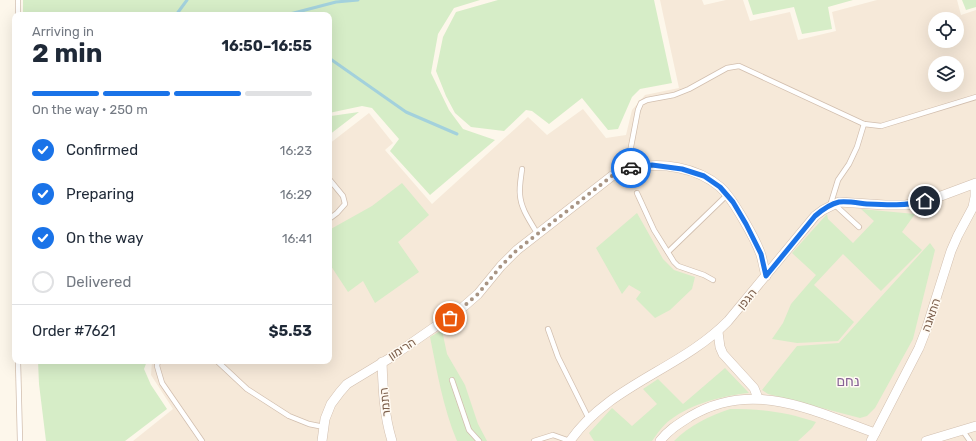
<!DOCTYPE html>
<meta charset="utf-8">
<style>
:root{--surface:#fff;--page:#f2f2f3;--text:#1f2937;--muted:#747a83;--line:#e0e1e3;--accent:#1a73e8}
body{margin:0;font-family:Rubik,Heebo,sans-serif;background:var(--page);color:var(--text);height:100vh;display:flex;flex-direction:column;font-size:15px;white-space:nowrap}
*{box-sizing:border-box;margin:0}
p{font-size:13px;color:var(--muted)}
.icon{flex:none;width:22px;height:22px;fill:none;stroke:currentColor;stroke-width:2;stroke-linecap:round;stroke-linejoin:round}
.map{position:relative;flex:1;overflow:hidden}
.sheet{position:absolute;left:12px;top:12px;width:320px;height:352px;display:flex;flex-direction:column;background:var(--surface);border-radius:8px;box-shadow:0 4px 16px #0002}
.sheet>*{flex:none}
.buttons{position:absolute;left:928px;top:12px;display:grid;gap:8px}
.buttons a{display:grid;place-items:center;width:36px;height:36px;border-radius:50%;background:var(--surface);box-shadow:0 4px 16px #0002;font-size:20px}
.pin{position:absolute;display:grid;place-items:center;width:34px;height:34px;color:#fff;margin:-17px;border:2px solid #fff;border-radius:50%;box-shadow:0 1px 4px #0007}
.courier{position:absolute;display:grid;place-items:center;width:40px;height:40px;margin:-20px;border:3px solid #1a73e8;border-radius:50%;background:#fff;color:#222;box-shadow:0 1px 5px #0007}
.summary em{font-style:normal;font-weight:700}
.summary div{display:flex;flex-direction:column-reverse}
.summary{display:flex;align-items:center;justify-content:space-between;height:68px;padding:0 20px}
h1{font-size:26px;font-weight:700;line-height:30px}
.bar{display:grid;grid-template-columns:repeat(4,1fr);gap:6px 4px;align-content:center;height:48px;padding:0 20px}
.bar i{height:5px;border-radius:3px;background:var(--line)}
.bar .active{background:var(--accent)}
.bar p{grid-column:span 4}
.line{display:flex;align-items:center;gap:10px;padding:0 20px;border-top:1px solid var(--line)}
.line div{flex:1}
ol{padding:0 20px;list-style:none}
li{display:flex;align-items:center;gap:12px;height:44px}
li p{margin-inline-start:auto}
li .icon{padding:4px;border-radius:50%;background:var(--accent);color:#fff;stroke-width:4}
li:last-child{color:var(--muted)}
li i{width:22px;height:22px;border:2px solid var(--line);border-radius:50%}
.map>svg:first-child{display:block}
.residential{fill:#f6e9d9;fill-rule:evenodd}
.green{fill:#d6edc7}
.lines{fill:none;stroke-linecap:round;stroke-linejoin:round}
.stream{stroke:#a3d1dc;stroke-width:3}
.lane-casing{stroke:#d2bfaf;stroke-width:6}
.street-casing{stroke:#d2bfaf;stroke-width:10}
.lane{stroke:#fff;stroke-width:4.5}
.street{stroke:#fff;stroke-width:9}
.done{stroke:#a89483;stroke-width:4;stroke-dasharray:0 7.2}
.route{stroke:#1a73e8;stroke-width:5}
.labels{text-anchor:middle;stroke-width:3;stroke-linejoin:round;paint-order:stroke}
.street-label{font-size:12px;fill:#7b5e4b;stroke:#fffaf2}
.quarter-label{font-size:14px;fill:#876496;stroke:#fffaf2}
</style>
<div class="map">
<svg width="976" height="441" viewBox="0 0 976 441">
<rect width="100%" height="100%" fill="#fdf7eb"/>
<path class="residential" d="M660,0h42l2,5 22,-5h17l7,21 40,-9 8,28 38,-9 -4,-19 45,-12h80l4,15 15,-5v431h-843l40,-32 -22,-34 1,-14h177v-217l40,-31 24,30 -8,7 47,54 96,-87 19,18 36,-26 23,29 20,-3 6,-25 13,-15 34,-7zM935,19h22v22h-22zM935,63h22v22h-22z"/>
<g class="green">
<polygon points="23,0 480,0 454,8 438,34 431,73 449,110 463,129 495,140 430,195 390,151 399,139 372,108 362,106 329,113 329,15 23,15"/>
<polygon points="498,0 654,0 672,83 640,89 632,97 618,129 608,130 582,98 549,124 532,111 526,110 504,131 471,127 455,113 446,96 436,71 443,37 456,12"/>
<polygon points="748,0 853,0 828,7 832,29 802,34 794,7 753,15"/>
<polygon points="962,0 976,0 976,7 966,10"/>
<polygon points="359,112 329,135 329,136 329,118 331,116"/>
<polygon points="402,183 429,215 398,242 419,272 375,303 363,281 348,292 329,263 329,230 372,206"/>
<polygon points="861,209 915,214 902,232 922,250 881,291 843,254 814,285 854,322 838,341 797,343 772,339 783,323 791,304 816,275 792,253 827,214 828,219 853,243 874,221"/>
<polygon points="637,213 663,259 674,270 695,277 692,289 670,310 655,318 636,299 641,292 629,285 622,294 596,248"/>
<polygon points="930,243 935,250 913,339 875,408 867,416 860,418 768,394 762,390 797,346 839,343"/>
<path d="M442,330l5,24 18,31 13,39 9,17h-30c-14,-33 -20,-70 -27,-104z"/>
<polygon points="38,361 147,361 144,369 151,385 167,409 125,441 46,441 39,384"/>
<path d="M725,368l24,25c-27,3 -56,10 -79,27 -7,5 -13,14 -18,21h-58l-5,-8 23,-25 20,18 25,-22 -14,-15 15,-10 25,25z"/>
<path d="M730,409c33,0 55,3 86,13l-4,6 -14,13h-124c16,-16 35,-25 56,-32z"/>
</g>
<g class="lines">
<g class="stream">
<polyline points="176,15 187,0"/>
<polyline points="286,15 336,2 358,0"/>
<polyline points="329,58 406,112 457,134"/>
</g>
<g class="lane-casing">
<g id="lane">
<polyline points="18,15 18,0"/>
<path d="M522,169c-1,8 -3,18 -2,26 1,14 10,26 17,38"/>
<polyline points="624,171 630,152 638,110 641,103 647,100 674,95 689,89 727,68 739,66 864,124 881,126 976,97"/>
<polyline points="329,179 343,196 345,204 337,213 329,219"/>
<polyline points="637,193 654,230 674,262 678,266 704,275 713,280"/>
<polyline points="834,204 859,227"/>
<polyline points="830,206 838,180 849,164 857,147 864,124"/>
<polyline points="668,252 727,195"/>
<polyline points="548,329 558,357 589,419"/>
<polyline points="18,361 20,441"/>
<polyline points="158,361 157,366 162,383 202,441"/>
<polyline points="217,361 247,389 289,416 309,424 324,427"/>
<polyline points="452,380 469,430 479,441"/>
<polyline points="963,431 970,441"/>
<polyline points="534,441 553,435 570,441"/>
</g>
</g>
<g class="street-casing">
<g id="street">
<polyline points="718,332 720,347 723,354 754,388 758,398"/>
<path d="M382,362c1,28 2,53 10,79"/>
<path d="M322,441l3,-22 6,-15 9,-12 7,-8 43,-26 72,-50 16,-14 23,-28 16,-16 95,-74c7,-3 14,-7 21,-8 28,-6 64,-1 87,19 12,10 36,53 41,68 2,7 3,14 5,21"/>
<path d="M570,441c39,-56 111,-72 158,-120l87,-105 8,-6 16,-8 46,3h21l27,-6 43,-16"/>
<path d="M660,441c8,-11 20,-18 31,-25 62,-37 123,-5 184,17"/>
<polyline points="871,441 919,348 926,330 951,251 958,235 973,207 975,197 975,184"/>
<polyline points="926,441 976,426"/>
</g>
</g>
<use href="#lane" class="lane"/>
<use href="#street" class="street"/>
</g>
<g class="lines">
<polyline class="done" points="450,318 478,294 501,266 517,250 612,176 631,168"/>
<path class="route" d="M631,168l21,-3 30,4 22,7 16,11 13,15 13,22 15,30 5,22 49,-60c7,-6 15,-12 24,-14 9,-1 19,1 28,2 20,1 39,2 58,-3"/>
</g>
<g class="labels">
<g class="street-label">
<text transform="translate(747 299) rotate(-50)" y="4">הגפן</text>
<text transform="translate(931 315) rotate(-71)" y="4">התאנה</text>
<text transform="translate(402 349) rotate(-33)" y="4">הרימון</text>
<text transform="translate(385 402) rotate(-96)" y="4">התמר</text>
</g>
<g class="quarter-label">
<text x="848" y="386">נחם</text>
</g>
</g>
</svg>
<div class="buttons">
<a><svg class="icon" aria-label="locate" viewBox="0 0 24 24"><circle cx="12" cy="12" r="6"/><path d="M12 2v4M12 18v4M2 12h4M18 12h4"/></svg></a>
<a><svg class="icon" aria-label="layers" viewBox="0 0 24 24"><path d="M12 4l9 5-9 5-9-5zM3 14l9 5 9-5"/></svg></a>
</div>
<div class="pin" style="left:450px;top:318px;background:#ea580c"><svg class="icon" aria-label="bag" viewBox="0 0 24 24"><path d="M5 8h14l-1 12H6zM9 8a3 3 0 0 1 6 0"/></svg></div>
<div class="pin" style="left:925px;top:201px;background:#1f2937"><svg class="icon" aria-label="home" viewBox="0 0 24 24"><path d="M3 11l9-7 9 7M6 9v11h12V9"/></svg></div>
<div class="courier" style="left:631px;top:168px"><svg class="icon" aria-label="car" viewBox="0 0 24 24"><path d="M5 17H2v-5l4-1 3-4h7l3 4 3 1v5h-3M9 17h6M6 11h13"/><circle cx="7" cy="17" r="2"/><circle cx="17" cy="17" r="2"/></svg></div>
<section class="sheet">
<div class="summary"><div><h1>2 min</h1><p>Arriving in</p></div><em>16:50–16:55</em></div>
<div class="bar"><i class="active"></i><i class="active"></i><i class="active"></i><i></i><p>On the way · 250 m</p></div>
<ol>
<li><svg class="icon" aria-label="check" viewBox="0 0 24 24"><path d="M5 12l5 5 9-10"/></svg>Confirmed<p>16:23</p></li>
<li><svg class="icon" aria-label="check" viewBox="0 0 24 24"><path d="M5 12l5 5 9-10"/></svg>Preparing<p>16:29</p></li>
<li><svg class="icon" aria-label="check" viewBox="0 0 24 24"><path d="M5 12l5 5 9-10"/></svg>On the way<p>16:41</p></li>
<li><i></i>Delivered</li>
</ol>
<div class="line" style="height:52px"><div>Order #7621</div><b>$5.53</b></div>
</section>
</div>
